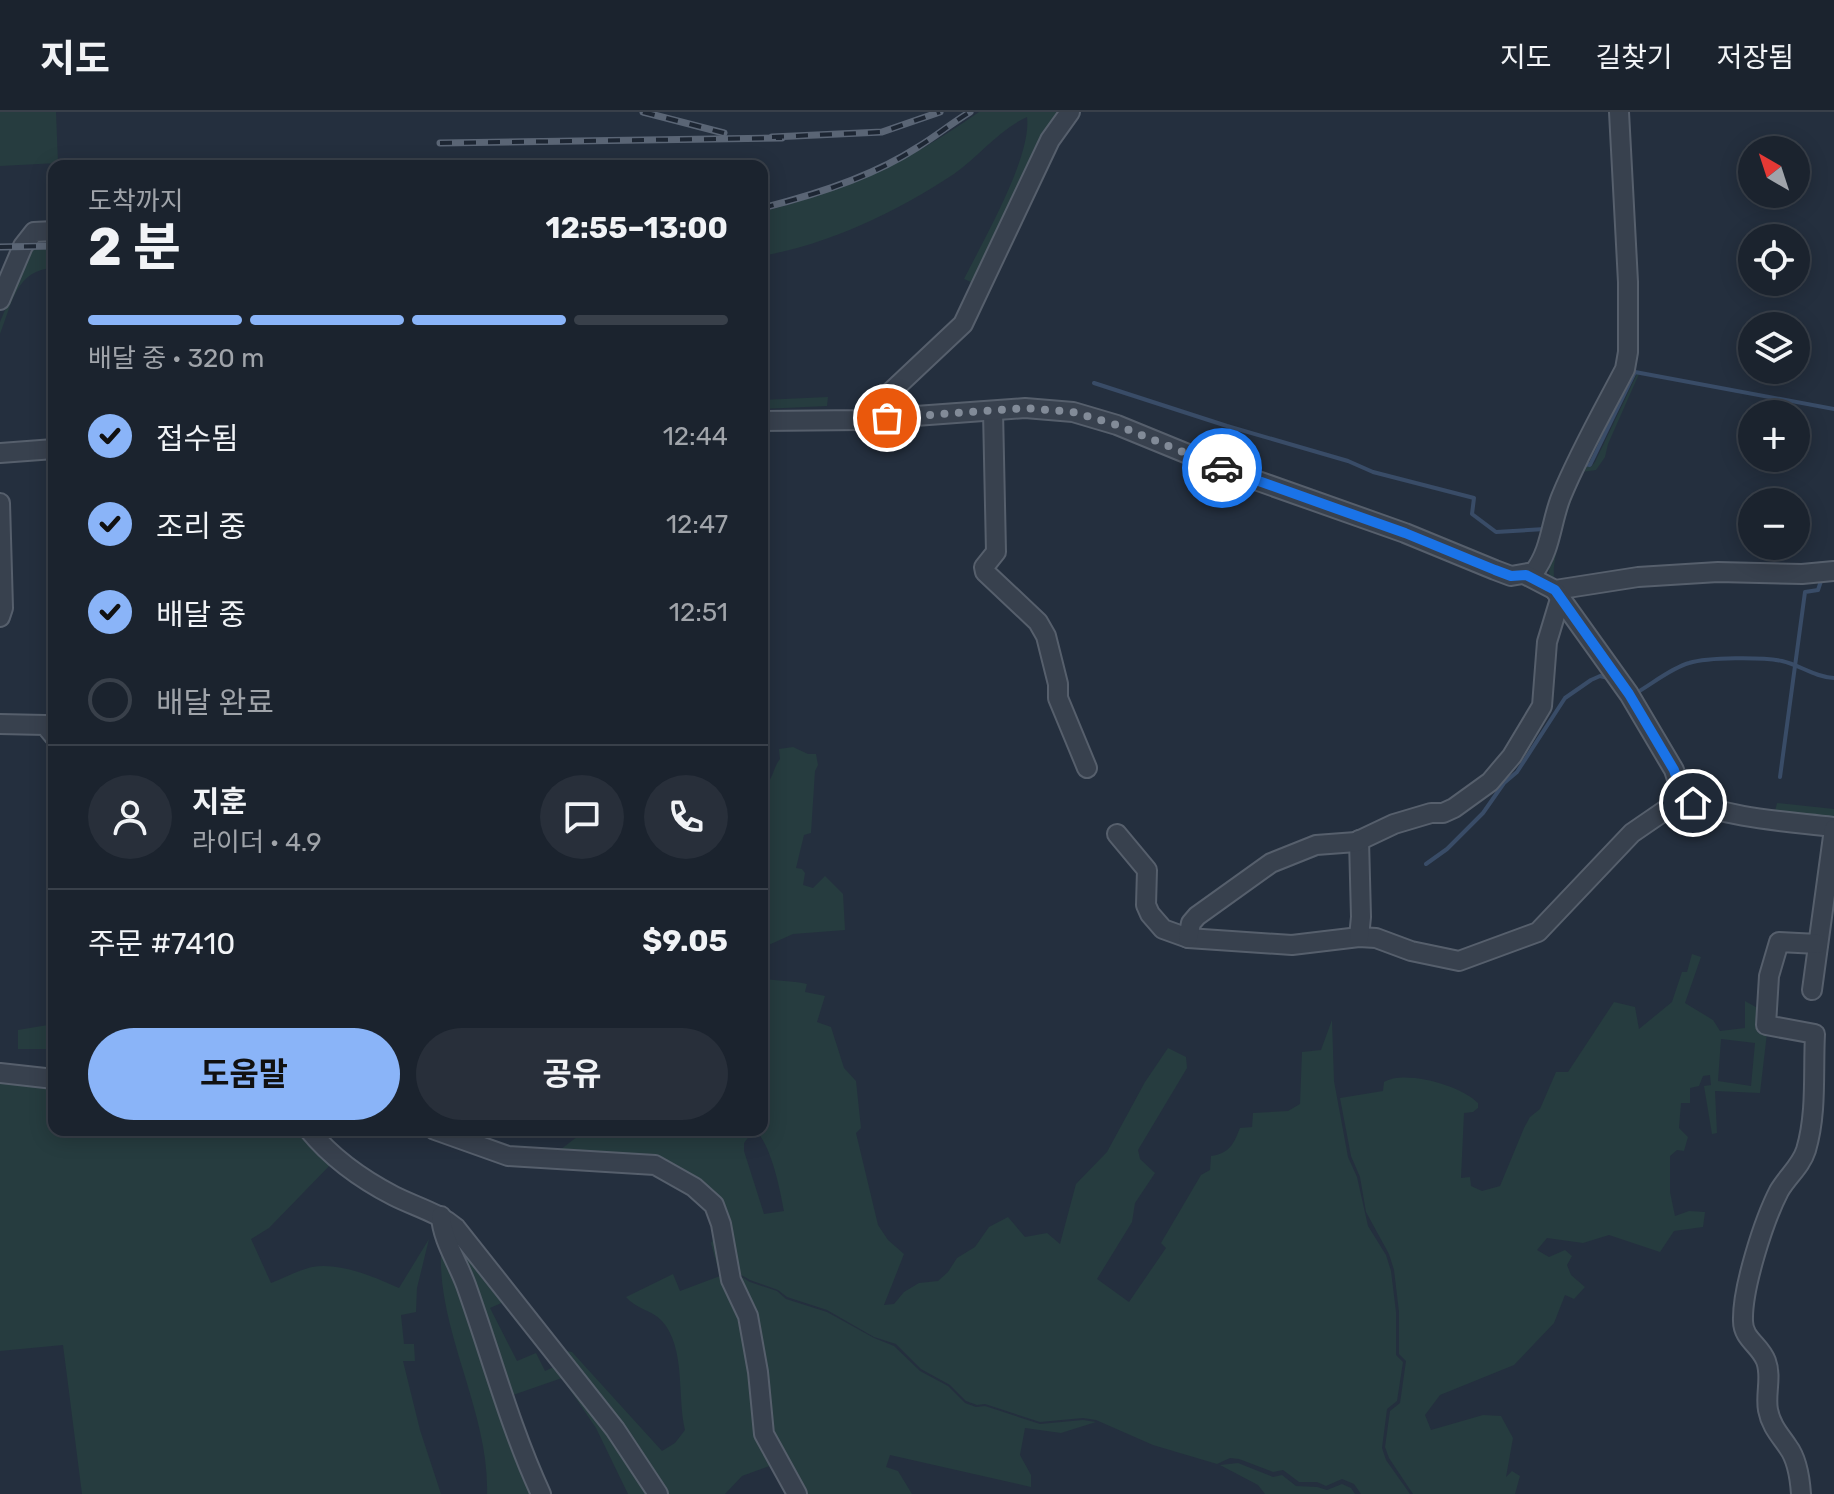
<!DOCTYPE html>
<html lang="ko">
<meta charset="utf-8">
<style>
:root{--surface:#1b232e;--page:#282f3a;--text:#f1f3f6;--muted:#a0a4aa;--line:#39404a;--accent:#8ab4f8}
body{margin:0;font-family:Rubik,"Noto Sans KR",sans-serif;background:var(--page);color:var(--text);height:100vh;display:flex;flex-direction:column;font-size:30px;white-space:nowrap}
*{box-sizing:border-box;margin:0}
p{font-size:26px;color:var(--muted)}
.icon{flex:none;width:44px;height:44px;fill:none;stroke:currentColor;stroke-width:2;stroke-linecap:round;stroke-linejoin:round}
.map{position:relative;flex:1;overflow:hidden}
.drawer{position:absolute;left:48px;top:48px;width:720px;height:976px;display:flex;flex-direction:column;background:var(--surface);border-radius:16px;box-shadow:0 4px 20px #0003,0 0 0 2px var(--line)}
.drawer>*{flex:none}
.needle{width:52px;rotate:321deg}
.controls{position:absolute;left:1738px;top:24px;display:grid;gap:16px}
.controls a{display:grid;place-items:center;width:72px;height:72px;border-radius:50%;background:var(--surface);box-shadow:0 4px 20px #0003,0 0 0 2px var(--line);font-size:40px}
.pin{position:absolute;display:grid;place-items:center;width:68px;height:68px;color:#fff;margin:-34px;border:4px solid #fff;border-radius:50%;box-shadow:0 2px 8px #0007}
.courier{position:absolute;display:grid;place-items:center;width:80px;height:80px;margin:-40px;border:6px solid #1a73e8;border-radius:50%;background:#fff;color:#222;box-shadow:0 2px 10px #0007}
.summary em{font-style:normal;font-weight:700}
.summary div{display:flex;flex-direction:column-reverse}
.summary{display:flex;align-items:center;justify-content:space-between;height:136px;padding:0 40px}
h1{font-size:52px;font-weight:700;line-height:60px}
.bar{display:grid;grid-template-columns:repeat(4,1fr);gap:12px 8px;align-content:center;height:96px;padding:0 40px}
.bar i{height:10px;border-radius:6px;background:var(--line)}
.bar .on{background:var(--accent)}
.bar p{grid-column:span 4}
.line{display:flex;align-items:center;gap:20px;padding:0 40px;border-top:2px solid var(--line)}
.line div{flex:1}
.round{display:grid;place-items:center;flex:none;width:84px;height:84px;border-radius:42px;background:var(--page)}
ol{padding:0 40px;list-style:none}
li{display:flex;align-items:center;gap:24px;height:88px}
li p{margin-inline-start:auto}
li .icon{padding:8px;border-radius:50%;background:var(--accent);color:#111;stroke-width:4}
li:last-child{color:var(--muted)}
li i{width:44px;height:44px;border:4px solid var(--line);border-radius:50%}
.action{display:flex;gap:16px;margin-top:auto;padding:16px 40px}
.action a{flex:1;height:92px;border-radius:48px;background:var(--accent);color:#111;font-size:32px;font-weight:700;line-height:92px;text-align:center}
.action a+a{background:var(--page);color:var(--text)}
header{display:flex;align-items:center;gap:48px;box-sizing:border-box;height:112px;padding:0 40px;background:var(--surface);border-bottom:2px solid var(--line)}
header strong{font-size:38px}
nav{display:flex;gap:44px;margin-inline-start:auto;font-size:28px}
.map>svg:first-child{display:block}
.green{fill:#263c3f;fill-rule:evenodd}
.lines{fill:none;stroke-linecap:round;stroke-linejoin:round}
.stream{stroke:#394c67;stroke-width:4}
.minor-casing{stroke:#565f6c;stroke-width:22}
.minor{stroke:#38414e;stroke-width:18}
.rail-casing{stroke:#5a6575;stroke-width:7}
.rail{stroke:#1d2633;stroke-width:4;stroke-dasharray:12;stroke-linecap:butt}
.done{stroke:#828b98;stroke-width:8;stroke-dasharray:0 14.4}
.route{stroke:#1a73e8;stroke-width:10}
</style>
<header>
<strong>지도</strong>
<nav><a>지도</a><a>길찾기</a><a>저장됨</a></nav>
</header>
<div class="map">
<svg width="1834" height="1382" viewBox="0 0 1834 1382">
<rect width="100%" height="100%" fill="#242f3e"/>
<g class="green">
<polygon points="0,0 56,0 58,51 0,54"/>
<path d="M979,0h77v7l-81,160 -4,3 -7,-3c19,-38 68,-122 63,-162 -27,12 -49,40 -73,57 -58,38 -124,70 -192,82v-44c86,-23 144,-49 217,-100z"/>
<path d="M54,137v19c-38,1 -42,36 -54,66v-12l30,-72z"/>
<path d="M1637,262h2l-31,70 -3,13 -9,13 -15,2c-7,22 -33,90 -26,109l-5,-2c-6,-37 15,-80 30,-113l11,1 4,-5z"/>
<polygon points="828,285 827,294 762,297 762,288"/>
<path d="M793,635l15,7h8l2,11 -3,6 -4,62 -7,2 -8,33 6,1 3,4 -2,12 10,3 12,-12 18,18 2,36 -52,4 -31,14v-147l7,-7 -4,-8c9,-9 8,-18 15,-27l-1,-10z"/>
<path d="M1686,668c21,24 59,25 89,31l2,-8 57,6v8l-38,-4 -2,4 40,8 -146,-28z"/>
<path d="M1692,842l9,3 -16,46 28,17 7,11 25,-3v-27l16,9 -3,21 9,2 -7,60 -45,-2 2,42 -5,1 -8,-48 7,-1 -1,-10 -7,1 -4,10 -9,2v15h-9l-2,25 9,9 -4,14 -7,-1 -7,6v36l5,24 14,-5 16,1 -2,15 -29,4 -14,21 -51,-17 -26,8 -36,-5 -10,12 12,7 16,-7 7,6 -5,9 4,10 14,12 -11,12 -9,-4 -11,28 -40,42 -74,30 -15,20 6,15 52,-15 18,1 12,22 -7,39 6,-6 8,5 -5,18h-102l-24,-36 -4,-11 5,-36 10,-8 6,-42 -7,-7v-42l-5,-42 -5,-16 -23,-42 -6,-35 -9,-21 -11,-58 43,-7 1,-9c21,-13 78,4 94,21v5l-5,4 -9,1 -3,65 9,-1 1,9 11,5 18,-5 24,-58 6,-11 10,-8 16,-37h12l46,-70 21,5 4,22 33,-27 10,-30h5zM1721,927l34,4 -4,43 -33,-5z"/>
<path d="M762,866c16,4 29,2 45,6l-2,8 20,4 -8,26 14,5 13,41 12,13 5,47 -5,5 22,92 10,15 16,14 -20,51 10,-1 10,-12 15,-9 19,-2 10,-9 9,-14 18,-11 14,-20 19,-10 17,20 22,-4 13,11 16,-60 31,-32 38,-70 23,-34 18,9 1,11 -49,82 2,9 15,14 -20,30 -3,19 -35,57 32,23 37,-54 -5,-5 40,-68 9,-5 1,-14c19,-3 22,-11 29,-28l12,-1 1,-14 35,-2 12,-7 2,-52 19,-2 11,-30 2,61 14,76 9,20 11,49 18,29 5,16 5,41v43l7,7 -6,39 -10,8 -5,39 4,12 24,34h-49l-7,-10 -12,-5 -16,7 -9,-4h-18l-16,-12 -10,2 -34,-13 -9,-1 -13,6 -64,-19 -57,-25 -13,-2 -43,4 -55,-18 -8,1 -11,-4 -16,-16 -29,-16 -25,-25 -22,-7 -47,-27 -40,-13 -9,-7 -28,-10 -14,-8 -13,-50 -51,-53 -120,-13 34,-26h168l-10,13v8l20,63 20,-3c-4,-22 -13,-67 -29,-81h7z"/>
<polygon points="54,912 54,937 18,937 18,918"/>
<path d="M0,965l54,7v46h250l30,31 -65,67 -18,11 20,44c13,-5 28,-13 41,-16 28,-5 62,10 87,21l30,-49 -12,49 -1,24 -15,3 3,29h10l1,17h-12l17,69 21,64h-359l-19,-149 -63,6z"/>
<path d="M718,1120l24,79 33,153 -33,12 -17,18h-63l-106,-145 16,3 90,99 13,-8 10,-13c-8,-34 1,-82 -23,-109 -10,-11 -26,-12 -36,-24l47,-23 7,17 40,-15 -9,-33z"/>
<polygon points="453,1122 506,1189 490,1196 517,1249 536,1241 545,1259 558,1253 622,1335 649,1382 628,1382 596,1316 562,1266 507,1285"/>
<path d="M442,1128l94,254h-49c3,-85 -55,-171 -45,-254z"/>
<polygon points="731,1159 750,1170 777,1179 786,1187 827,1200 874,1226 894,1234 920,1259 948,1274 965,1291 976,1295 985,1294 1040,1312 1083,1308 1096,1310 1061,1321 1025,1316 1020,1343 1031,1363 1031,1375 890,1343 886,1355 898,1359 912,1382 800,1382 777,1345"/>
<polygon points="1238,1351 1273,1365 1282,1363 1296,1374 1317,1375 1327,1378 1342,1372 1351,1376 1355,1382 1265,1382 1258,1373 1220,1353"/>
</g>
<g class="lines">
<g class="stream">
<polyline points="1094,271 1227,314 1348,349 1373,360 1474,386 1472,402 1496,420 1545,417"/>
<polyline points="1581,352 1590,353 1635,260 1834,297"/>
<path d="M1636,581c16,-9 35,-25 53,-30 19,-6 74,-6 93,-2 18,4 32,16 52,17"/>
<polyline points="1780,665 1805,480 1818,478 1821,469"/>
<polyline points="1426,752 1447,737 1483,701 1504,671 1517,660 1565,586 1591,568 1600,564 1608,566"/>
</g>
<g class="minor-casing">
<g id="minor">
<polyline points="0,188 23,134 34,120 54,119"/>
<polyline points="993,299 996,440 984,455 985,460 1038,510 1046,524 1058,572 1058,586 1087,656"/>
<polyline points="861,308 963,212 1050,28 1070,0"/>
<path d="M762,309l99,-1 164,-12 48,4 44,13 110,45 178,63 90,37 16,6 23,-4c17,-22 17,-50 27,-75 18,-44 42,-86 64,-128l3,-17v-70l-9,-170"/>
<polyline points="0,341 54,337"/>
<polyline points="0,391 3,496 0,505"/>
<polyline points="1526,463 1555,478 1638,465 1718,460 1802,462 1834,459"/>
<path d="M1556,480l73,102 45,76 9,28c46,21 101,23 151,29"/>
<polyline points="0,612 45,613 54,624"/>
<polyline points="1117,722 1147,758 1146,793 1150,802 1163,817 1188,826 1292,833 1359,825 1376,826 1411,839 1459,849 1538,820 1632,721 1683,686"/>
<polyline points="1359,825 1361,805 1359,728"/>
<polyline points="1188,826 1191,811 1197,804 1271,751 1316,733 1356,730 1394,712 1431,701 1443,701 1454,696 1490,670 1512,644 1542,594 1547,530 1560,487"/>
<polyline points="1812,878 1834,717"/>
<polyline points="0,961 54,967"/>
<path d="M309,1018c22,27 54,50 85,66 22,11 43,16 62,32l159,201 43,65"/>
<polyline points="435,1018 508,1044 655,1053 694,1075 714,1093 721,1112 731,1168 748,1204 758,1260 764,1322 797,1382"/>
<path d="M441,1104c1,23 17,47 25,69 25,70 44,142 75,209"/>
<path d="M1801,1382c-1,-15 -4,-35 -13,-47 -8,-12 -17,-21 -20,-37 -3,-16 4,-33 -2,-49 -6,-16 -23,-22 -23,-40 -1,-33 21,-101 36,-130 8,-14 22,-25 27,-41 11,-37 7,-78 9,-116l-49,-9 3,-49 10,-34 39,2"/>
</g>
</g>
<use href="#minor" class="minor"/>
<g class="rail-casing">
<g id="rail">
<polyline points="643,0 724,21"/>
<polyline points="772,25 882,20 940,0"/>
<polyline points="440,31 782,26"/>
<path d="M762,96c53,-13 110,-31 156,-61 18,-11 34,-24 52,-35"/>
<polyline points="0,135 54,134"/>
</g>
</g>
<use href="#rail" class="rail"/>
</g>
<g class="lines">
<polyline class="done" points="887,306 1025,296 1073,300 1117,313 1222,356"/>
<polyline class="route" points="1222,356 1405,421 1495,458 1511,464 1526,463 1555,478 1629,582 1674,658 1683,686 1693,691"/>
</g>
</svg>
<div class="controls">
<a><svg class="needle" viewBox="-14 -14 28 28"><path d="M0-13l5 13h-10z" fill="#e53935"/><path d="M0 13l5-13h-10z" fill="#a0a4aa"/></svg></a>
<a><svg class="icon" aria-label="locate" viewBox="0 0 24 24"><circle cx="12" cy="12" r="6"/><path d="M12 2v4M12 18v4M2 12h4M18 12h4"/></svg></a>
<a><svg class="icon" aria-label="layers" viewBox="0 0 24 24"><path d="M12 4l9 5-9 5-9-5zM3 14l9 5 9-5"/></svg></a>
<a>+</a>
<a>−</a>
</div>
<div class="pin" style="left:887px;top:306px;background:#ea580c"><svg class="icon" aria-label="bag" viewBox="0 0 24 24"><path d="M5 8h14l-1 12H6zM9 8a3 3 0 0 1 6 0"/></svg></div>
<div class="pin" style="left:1693px;top:691px;background:#1f2937"><svg class="icon" aria-label="home" viewBox="0 0 24 24"><path d="M3 11l9-7 9 7M6 9v11h12V9"/></svg></div>
<div class="courier" style="left:1222px;top:356px"><svg class="icon" aria-label="car" viewBox="0 0 24 24"><path d="M5 17H2v-5l4-1 3-4h7l3 4 3 1v5h-3M9 17h6M6 11h13"/><circle cx="7" cy="17" r="2"/><circle cx="17" cy="17" r="2"/></svg></div>
<section class="drawer">
<div class="summary"><div><h1>2 분</h1><p>도착까지</p></div><em>12:55–13:00</em></div>
<div class="bar"><i class="on"></i><i class="on"></i><i class="on"></i><i></i><p>배달 중 · 320 m</p></div>
<ol>
<li><svg class="icon" aria-label="check" viewBox="0 0 24 24"><path d="M5 12l5 5 9-10"/></svg>접수됨<p>12:44</p></li>
<li><svg class="icon" aria-label="check" viewBox="0 0 24 24"><path d="M5 12l5 5 9-10"/></svg>조리 중<p>12:47</p></li>
<li><svg class="icon" aria-label="check" viewBox="0 0 24 24"><path d="M5 12l5 5 9-10"/></svg>배달 중<p>12:51</p></li>
<li><i></i>배달 완료</li>
</ol>
<div class="line" style="height:144px"><a class="round"><svg class="icon" aria-label="person" viewBox="0 0 24 24"><circle cx="12" cy="8" r="4"/><path d="M4 21q1-7 8-7t8 7"/></svg></a><div><b>지훈</b><p>라이더 · 4.9</p></div><a class="round"><svg class="icon" aria-label="chat" viewBox="0 0 24 24"><path d="M4 5h16v11H9l-5 4z"/></svg></a><a class="round"><svg class="icon" aria-label="phone" viewBox="0 0 24 24"><path d="M5 4h4l2 5-3 2q2 4 5 5l2-3 5 2v4C11 20 4 13 5 4z"/></svg></a></div>
<div class="line" style="height:104px"><div>주문 #7410</div><b>$9.05</b></div>
<div class="action"><a>도움말</a><a>공유</a></div>
</section>
</div>
